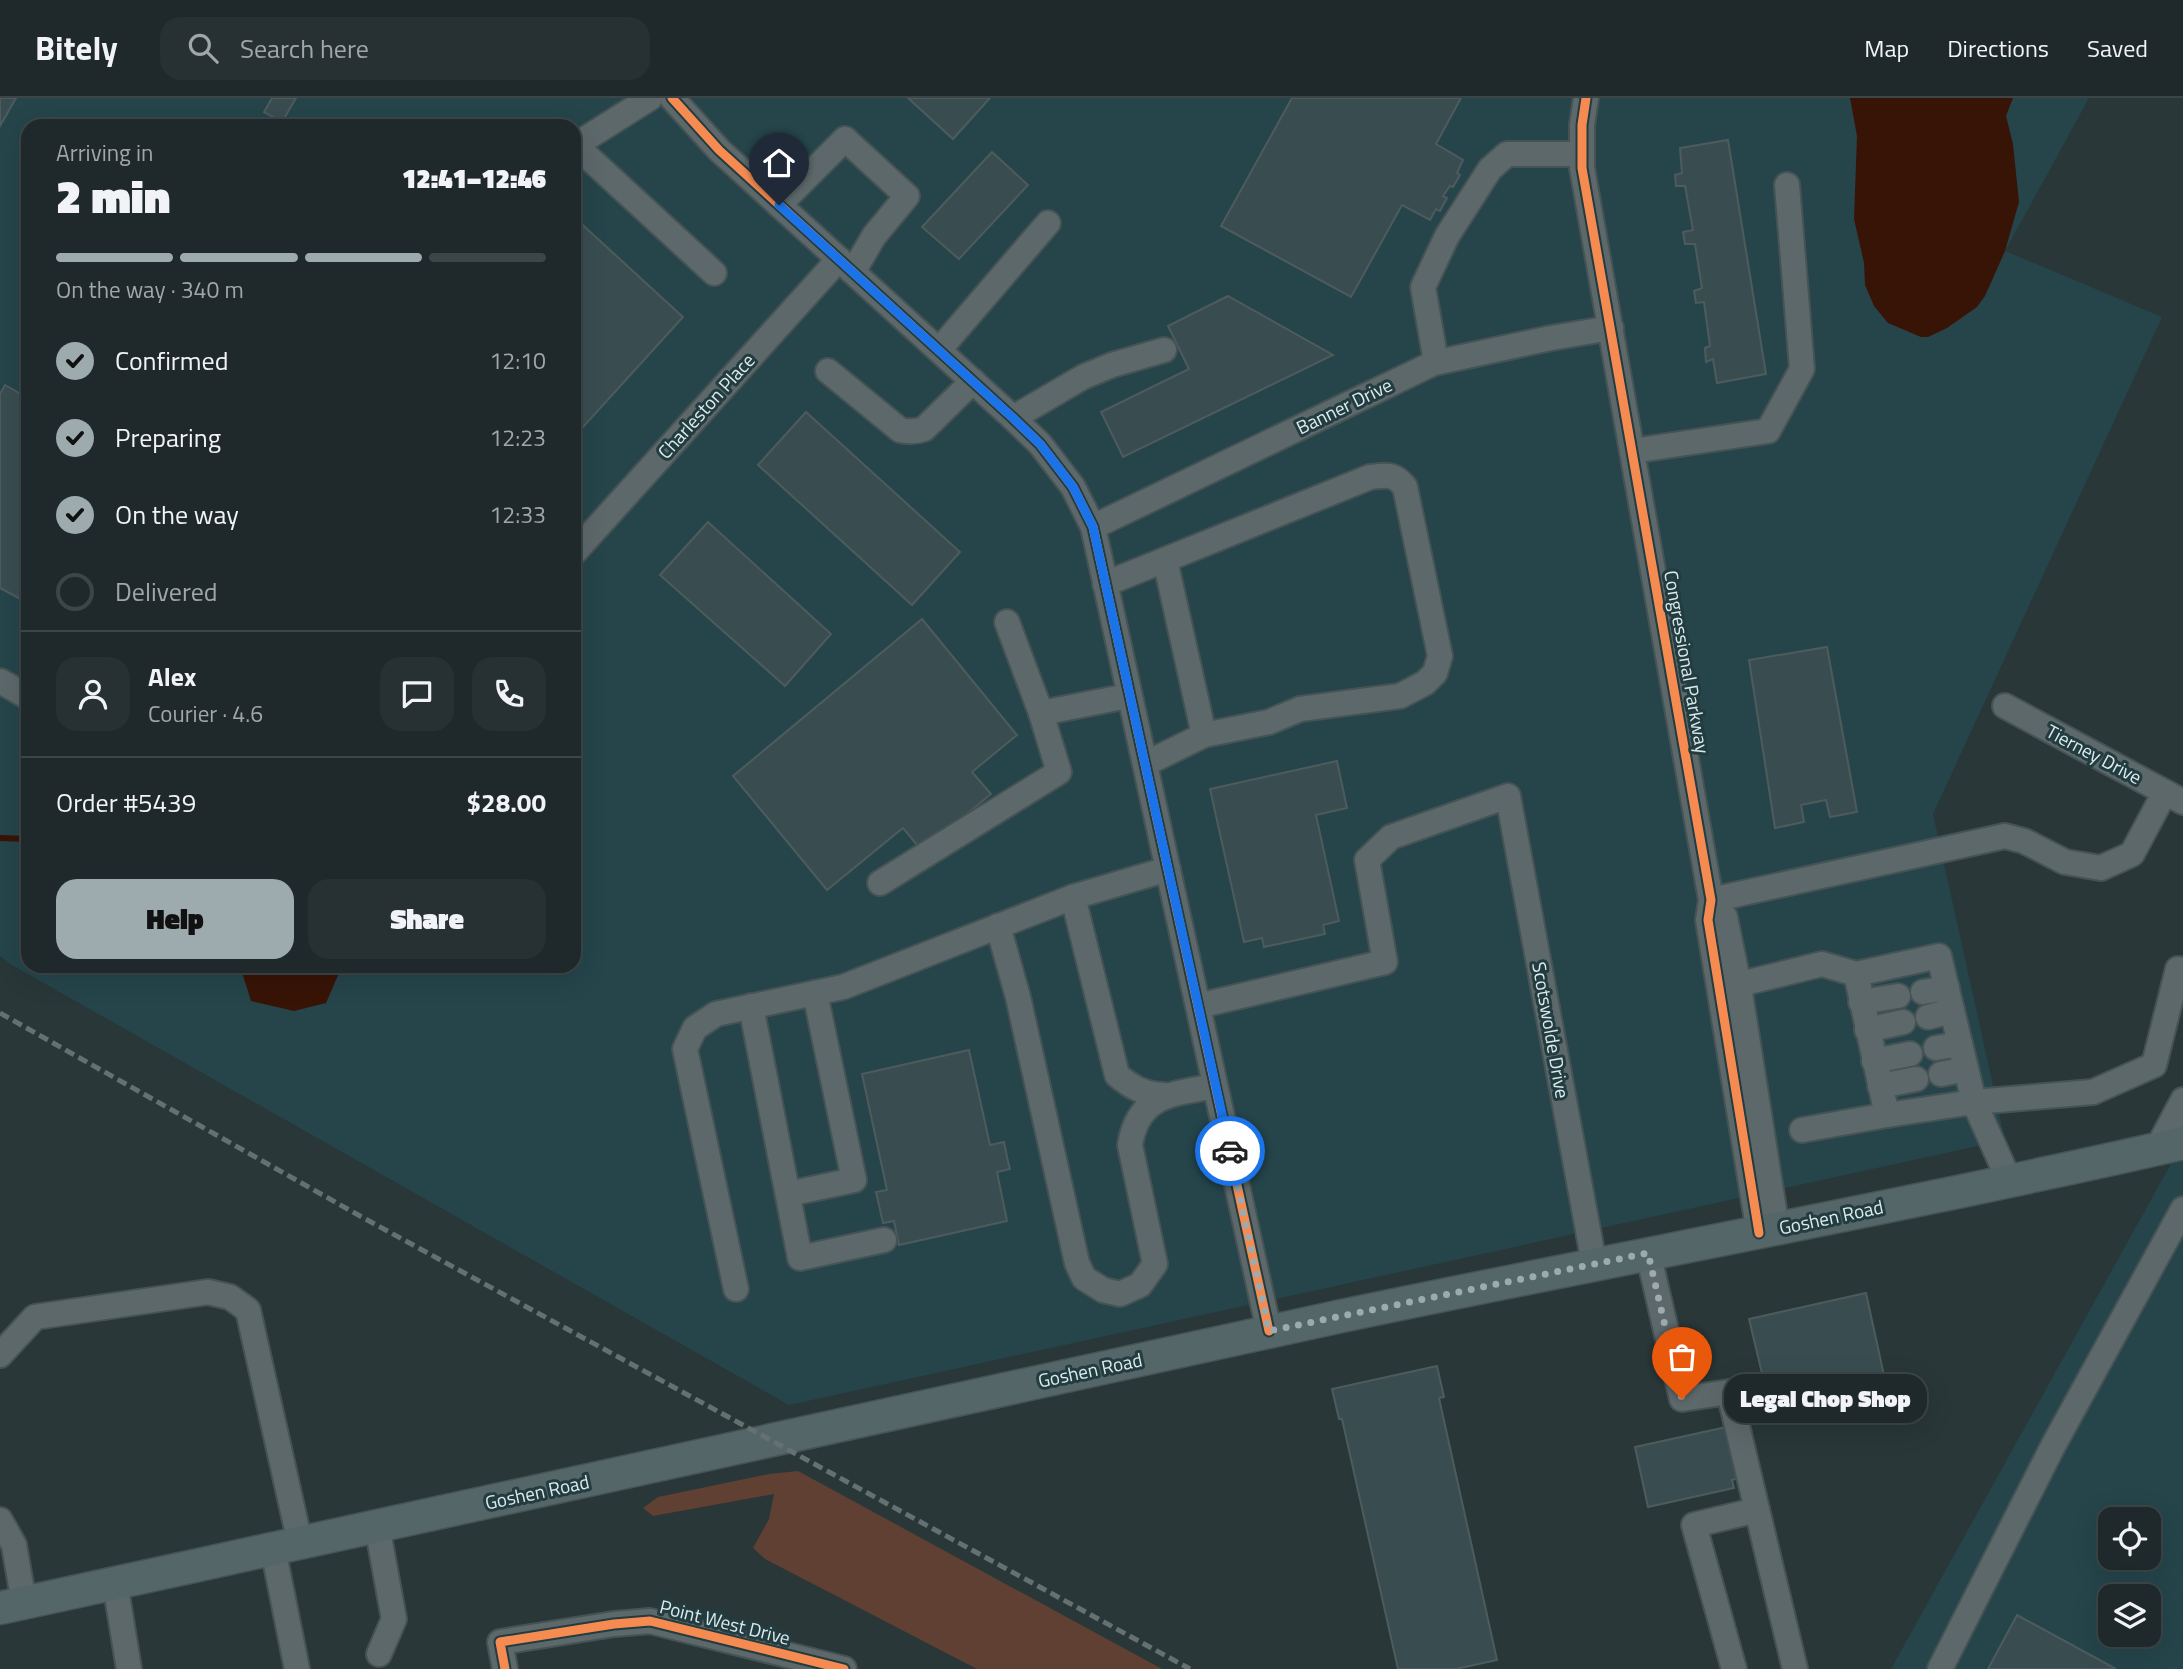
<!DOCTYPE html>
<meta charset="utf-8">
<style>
:root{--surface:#1f292b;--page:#273133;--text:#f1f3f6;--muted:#a1a6a9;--line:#3c4547;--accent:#9dabae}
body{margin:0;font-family:"Titillium Web",sans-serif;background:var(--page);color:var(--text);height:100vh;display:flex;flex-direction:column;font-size:26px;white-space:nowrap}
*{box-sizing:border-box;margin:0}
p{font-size:23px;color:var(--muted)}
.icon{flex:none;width:38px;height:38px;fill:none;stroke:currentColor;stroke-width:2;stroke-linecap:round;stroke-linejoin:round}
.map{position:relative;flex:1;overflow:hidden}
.sheet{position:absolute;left:21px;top:21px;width:560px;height:854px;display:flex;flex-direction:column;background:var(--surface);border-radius:21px;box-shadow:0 7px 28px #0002,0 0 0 2px var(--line)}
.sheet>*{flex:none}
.buttons{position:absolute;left:2098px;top:1409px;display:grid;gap:14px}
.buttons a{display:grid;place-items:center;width:63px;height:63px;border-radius:14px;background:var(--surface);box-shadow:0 7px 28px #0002,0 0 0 2px var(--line);font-size:35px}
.pin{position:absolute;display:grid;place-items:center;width:60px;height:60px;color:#fff;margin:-72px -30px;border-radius:50% 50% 50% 0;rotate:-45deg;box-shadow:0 0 7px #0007}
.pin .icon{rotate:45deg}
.courier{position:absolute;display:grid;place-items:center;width:70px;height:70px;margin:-35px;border:5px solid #1a73e8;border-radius:50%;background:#fff;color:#222;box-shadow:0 2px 9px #0007}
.bubble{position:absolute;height:49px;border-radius:21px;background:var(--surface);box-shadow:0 7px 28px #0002,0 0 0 2px var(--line);font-size:23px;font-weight:800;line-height:49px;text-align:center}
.head em{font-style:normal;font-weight:800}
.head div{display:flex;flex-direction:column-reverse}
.head{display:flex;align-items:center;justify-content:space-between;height:119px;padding:0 35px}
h1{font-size:46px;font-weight:800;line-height:52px}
.bar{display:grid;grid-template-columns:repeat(4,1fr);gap:10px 7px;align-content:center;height:84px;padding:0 35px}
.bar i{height:9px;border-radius:5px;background:var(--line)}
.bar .active{background:var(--accent)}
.bar p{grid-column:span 4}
.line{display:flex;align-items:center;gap:18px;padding:0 35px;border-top:2px solid var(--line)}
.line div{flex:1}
.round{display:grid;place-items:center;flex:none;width:74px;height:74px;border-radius:21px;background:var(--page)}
ol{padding:0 35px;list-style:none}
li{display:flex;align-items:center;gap:21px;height:77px}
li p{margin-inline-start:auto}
li .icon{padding:7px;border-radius:50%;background:var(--accent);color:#111;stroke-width:4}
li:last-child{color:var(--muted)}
li i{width:38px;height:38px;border:4px solid var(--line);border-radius:50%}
.action{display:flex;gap:14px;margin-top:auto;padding:14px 35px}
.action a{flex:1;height:80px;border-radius:21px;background:var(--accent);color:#111;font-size:28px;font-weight:800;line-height:80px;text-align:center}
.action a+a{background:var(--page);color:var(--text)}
header{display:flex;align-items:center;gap:42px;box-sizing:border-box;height:98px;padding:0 35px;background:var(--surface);border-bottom:2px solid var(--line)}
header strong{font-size:33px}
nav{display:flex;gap:38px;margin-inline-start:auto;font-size:24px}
.search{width:490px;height:63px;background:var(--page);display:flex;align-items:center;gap:18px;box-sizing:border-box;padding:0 24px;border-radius:21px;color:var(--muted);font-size:26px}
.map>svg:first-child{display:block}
.built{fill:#25454b;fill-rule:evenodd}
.green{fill:#5f4033}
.water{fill:#381406}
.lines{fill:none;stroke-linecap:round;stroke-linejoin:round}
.stream{stroke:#381406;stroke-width:6}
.building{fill:#394d51;stroke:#4e5b5d;stroke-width:2}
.minor-casing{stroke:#465355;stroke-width:28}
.major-casing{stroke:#465355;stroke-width:35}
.minor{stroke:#5d686a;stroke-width:24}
.major{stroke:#556669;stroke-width:32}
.rail{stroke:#657071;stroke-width:5;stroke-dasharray:10 5;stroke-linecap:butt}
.cycleway-casing{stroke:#223c40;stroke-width:13}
.cycleway{stroke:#f68b52;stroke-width:9}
.done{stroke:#9dabae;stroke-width:7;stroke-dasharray:0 12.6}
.route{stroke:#1a73e8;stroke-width:9}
.labels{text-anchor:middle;stroke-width:6;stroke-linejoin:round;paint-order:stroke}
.street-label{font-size:19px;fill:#dbeaed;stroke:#223c40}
</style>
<header>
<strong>Bitely</strong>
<div class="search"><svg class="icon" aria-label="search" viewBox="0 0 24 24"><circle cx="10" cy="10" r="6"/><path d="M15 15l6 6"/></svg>Search here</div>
<nav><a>Map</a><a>Directions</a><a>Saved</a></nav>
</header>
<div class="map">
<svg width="2183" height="1571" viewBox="0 0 2183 1571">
<rect width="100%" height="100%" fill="#293739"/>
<g class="built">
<path d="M0,0h2089l-84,153 157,66 -229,497 72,326 -1216,265 -777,-440 -12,-9zM28,28h546v840h-546z"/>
<path d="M2183,1044v527h-292zM2110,1421h39v39h-39zM2110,1498h39v38h-39z"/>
</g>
<polygon class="green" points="798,1373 1162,1571 977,1571 765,1461 753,1450 769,1421 774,1396 653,1418 643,1410 658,1399 769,1376"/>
<g class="water">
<polygon points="1850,0 2013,0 2006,18 2013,46 2019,104 2005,153 1985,198 1977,209 1947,230 1928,239 1921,239 1888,225 1874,208 1865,187 1864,165 1854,121 1857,38"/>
<polygon points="240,868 342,868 326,905 294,913 251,903"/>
</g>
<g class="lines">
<polyline class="stream" points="0,740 28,741"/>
</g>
<g class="building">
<polygon points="0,0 16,0 0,28"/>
<polygon points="272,0 296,0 282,24 264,14"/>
<polygon points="908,0 990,0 953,41"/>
<polygon points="1292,0 1461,0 1436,46 1463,62 1457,75 1460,77 1453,89 1450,88 1443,98 1447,100 1440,113 1436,111 1430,122 1402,107 1351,199 1221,128"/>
<polygon points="1728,42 1766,276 1717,285 1713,261 1706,264 1705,250 1710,248 1704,204 1696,205 1694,193 1702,190 1695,146 1685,146 1683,134 1693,132 1685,88 1676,88 1675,77 1682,75 1680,50"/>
<polygon points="992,54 1028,87 959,161 922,129"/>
<polygon points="574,119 683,219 574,339"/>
<polygon points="1228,198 1333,257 1123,359 1101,314 1189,271 1168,228"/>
<polygon points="5,287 28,300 28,505 0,490 0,296"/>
<polygon points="806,314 960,454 912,507 758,367"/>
<polygon points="708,424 831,536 785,588 660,477"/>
<polygon points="922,521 1017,637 972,674 991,696 922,753 903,730 827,792 733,678"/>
<polygon points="1827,549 1857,714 1830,719 1826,702 1801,707 1804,724 1775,730 1749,562"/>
<polygon points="1337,663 1347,710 1316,717 1339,823 1323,827 1325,836 1264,849 1262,840 1244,844 1210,691"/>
<polygon points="969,952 990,1047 1004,1044 1007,1059 1010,1071 997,1074 1007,1123 899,1147 894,1123 883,1125 876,1094 887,1092 862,976"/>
<polygon points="1866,1195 1887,1291 1772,1317 1749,1221"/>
<polygon points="1437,1268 1444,1299 1439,1300 1497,1562 1456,1571 1398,1571 1342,1321 1339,1321 1332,1291"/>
<polygon points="1731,1328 1742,1379 1732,1382 1734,1390 1648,1409 1635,1349"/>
<polygon points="2017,1517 2116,1571 1988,1571"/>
</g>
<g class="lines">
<g class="minor-casing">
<g id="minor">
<polyline points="672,0 719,52 1013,320 1040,346 1073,389 1093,429 1269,1233"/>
<polyline points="1586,0 1582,27 1582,70 1711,802 1708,822 1759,1135"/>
<polyline points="575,47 714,175"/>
<polyline points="574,48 650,0"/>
<polyline points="779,107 845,41 907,98 874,138 853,174"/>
<polyline points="939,252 1048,125"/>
<polyline points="1436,264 1423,189 1447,138 1490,71 1507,56 1582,56"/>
<path d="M828,273l72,59c9,2 15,2 24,-1l49,-48"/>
<polyline points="1013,320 1083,279 1112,267 1164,252"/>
<polyline points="1632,353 1768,333 1802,271 1787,87"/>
<polyline points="1093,429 1434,265 1551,240 1611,230"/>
<polyline points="574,455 839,161"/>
<polyline points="1165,462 1204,637"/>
<path d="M1105,486l265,-107c17,-2 24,-4 35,10l35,169 -5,17 -10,10 -25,13 -100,13 -31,13 -65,13 -59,29"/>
<polyline points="1007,524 1041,615 1128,598"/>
<polyline points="0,583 28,599"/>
<polyline points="2005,608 2183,704"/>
<polyline points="880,785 1059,674 1041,615"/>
<path d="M1073,799l44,178c14,12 27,19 46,20"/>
<polyline points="1711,802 2005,738 2024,743 2065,764 2101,770 2132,756 2165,694"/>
<polyline points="1711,802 1725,819 1739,888 1777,1131"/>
<path d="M998,828l20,71 59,266 7,15 19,12 17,4 20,-9 15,-21 -25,-119c8,-51 43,-51 85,-59"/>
<polyline points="1856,876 1939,858 1974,1004 2093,994 2154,967 2178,871 2183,872"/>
<polyline points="1720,891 1822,866 1856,876 1887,1017 1974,1004 2009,1082"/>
<polyline points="1923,894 1947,890"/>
<polyline points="1861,904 1898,898"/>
<polyline points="751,908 800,1160 884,1142"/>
<polyline points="1198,908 1385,864 1367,762 1391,739 1508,698 1594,1165"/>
<polyline points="1928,919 1952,913"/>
<polyline points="1867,932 1903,924"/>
<polyline points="1936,950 1960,946"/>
<polyline points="1874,963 1910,956"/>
<polyline points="1941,976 1966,971"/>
<polyline points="1880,988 1916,981"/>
<polyline points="1802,1032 1887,1017"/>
<polyline points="2157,1051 2183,1002"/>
<polyline points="788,1096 854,1082 815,895"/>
<polyline points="1648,1155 1682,1301 1729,1294 1795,1571"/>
<polyline points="736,1191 685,951 695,930 716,916 843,889 1073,799 1168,771"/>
<polyline points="0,1257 35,1219 208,1194 230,1199 248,1212 300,1445"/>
<polyline points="0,1422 14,1447 24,1505"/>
<polyline points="377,1428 394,1521 379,1556"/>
<polyline points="273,1451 297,1571"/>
<polyline points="115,1485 129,1571"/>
<polyline points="505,1571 500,1544 614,1526 650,1523 844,1571"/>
<polyline points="1734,1571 1694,1427 1757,1412"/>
<polyline points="1940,1571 2053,1348 2183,1111"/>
</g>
</g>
<g class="major-casing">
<path id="major" d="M0,1510c446,-96 891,-197 1337,-291 282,-59 565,-110 846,-174"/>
</g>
<use href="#minor" class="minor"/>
<use href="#major" class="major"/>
<polyline class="rail" points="0,915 360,1118 1190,1571"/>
<g class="cycleway-casing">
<g id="cycleway">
<polyline points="672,0 719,52 1013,320 1040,346 1073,389 1093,429 1269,1233"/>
<polyline points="1586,0 1582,27 1582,70 1711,802 1708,822 1759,1135"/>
<polyline points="505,1571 500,1544 614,1526 650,1523 844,1571"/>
</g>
</g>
<use href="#cycleway" class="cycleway"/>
</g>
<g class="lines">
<polyline class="done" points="1230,1053 1269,1233 1648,1155 1682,1301"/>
<polyline class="route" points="779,107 1013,320 1040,346 1073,389 1093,429 1230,1053"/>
</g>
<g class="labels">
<g class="street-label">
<text transform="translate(706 308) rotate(-48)" y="7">Charleston Place</text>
<text transform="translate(1344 308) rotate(-26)" y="7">Banner Drive</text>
<text transform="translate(1687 564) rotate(80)" y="7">Congressional Parkway</text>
<text transform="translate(2094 656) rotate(28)" y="7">Tierney Drive</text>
<text transform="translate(1551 932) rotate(80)" y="7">Scotswolde Drive</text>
<text transform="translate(1831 1119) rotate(-12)" y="7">Goshen Road</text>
<text transform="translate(1090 1272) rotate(-12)" y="7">Goshen Road</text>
<text transform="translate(537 1394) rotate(-12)" y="7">Goshen Road</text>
<text transform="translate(725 1524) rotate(14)" y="7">Point West Drive</text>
</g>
</g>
</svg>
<div class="buttons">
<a><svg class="icon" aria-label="locate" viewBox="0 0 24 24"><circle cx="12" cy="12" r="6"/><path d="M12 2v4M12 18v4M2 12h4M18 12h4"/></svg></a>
<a><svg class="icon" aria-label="layers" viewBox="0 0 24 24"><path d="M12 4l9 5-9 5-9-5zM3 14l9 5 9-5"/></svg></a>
</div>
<div class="pin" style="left:1682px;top:1301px;background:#ea580c"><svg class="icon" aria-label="bag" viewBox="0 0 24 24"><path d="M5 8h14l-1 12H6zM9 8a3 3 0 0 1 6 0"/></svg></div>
<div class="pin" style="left:779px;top:107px;background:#1f2937"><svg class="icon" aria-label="home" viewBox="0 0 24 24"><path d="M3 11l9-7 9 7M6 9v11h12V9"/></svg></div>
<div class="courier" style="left:1230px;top:1053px"><svg class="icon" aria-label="car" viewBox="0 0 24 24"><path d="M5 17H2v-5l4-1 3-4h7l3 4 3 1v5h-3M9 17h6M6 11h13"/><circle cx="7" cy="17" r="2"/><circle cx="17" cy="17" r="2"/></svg></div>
<div class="bubble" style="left:1724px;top:1276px;width:203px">Legal Chop Shop</div>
<section class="sheet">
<div class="head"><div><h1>2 min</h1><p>Arriving in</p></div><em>12:41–12:46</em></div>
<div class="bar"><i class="active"></i><i class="active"></i><i class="active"></i><i></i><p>On the way · 340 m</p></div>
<ol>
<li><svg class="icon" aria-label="check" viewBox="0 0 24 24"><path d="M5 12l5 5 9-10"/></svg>Confirmed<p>12:10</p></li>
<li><svg class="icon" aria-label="check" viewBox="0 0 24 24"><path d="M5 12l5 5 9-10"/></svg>Preparing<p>12:23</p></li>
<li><svg class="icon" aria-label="check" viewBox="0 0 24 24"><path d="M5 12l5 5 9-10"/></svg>On the way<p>12:33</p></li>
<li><i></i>Delivered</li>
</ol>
<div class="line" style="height:126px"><a class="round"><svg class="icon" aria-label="person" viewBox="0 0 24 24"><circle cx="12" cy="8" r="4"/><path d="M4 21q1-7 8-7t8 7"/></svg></a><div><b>Alex</b><p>Courier · 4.6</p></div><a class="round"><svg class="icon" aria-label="chat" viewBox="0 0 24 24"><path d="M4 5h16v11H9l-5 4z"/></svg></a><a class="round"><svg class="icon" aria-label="phone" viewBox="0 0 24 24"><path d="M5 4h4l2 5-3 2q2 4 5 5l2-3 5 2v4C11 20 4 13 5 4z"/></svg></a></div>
<div class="line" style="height:91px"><div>Order #5439</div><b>$28.00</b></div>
<div class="action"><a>Help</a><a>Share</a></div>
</section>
</div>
